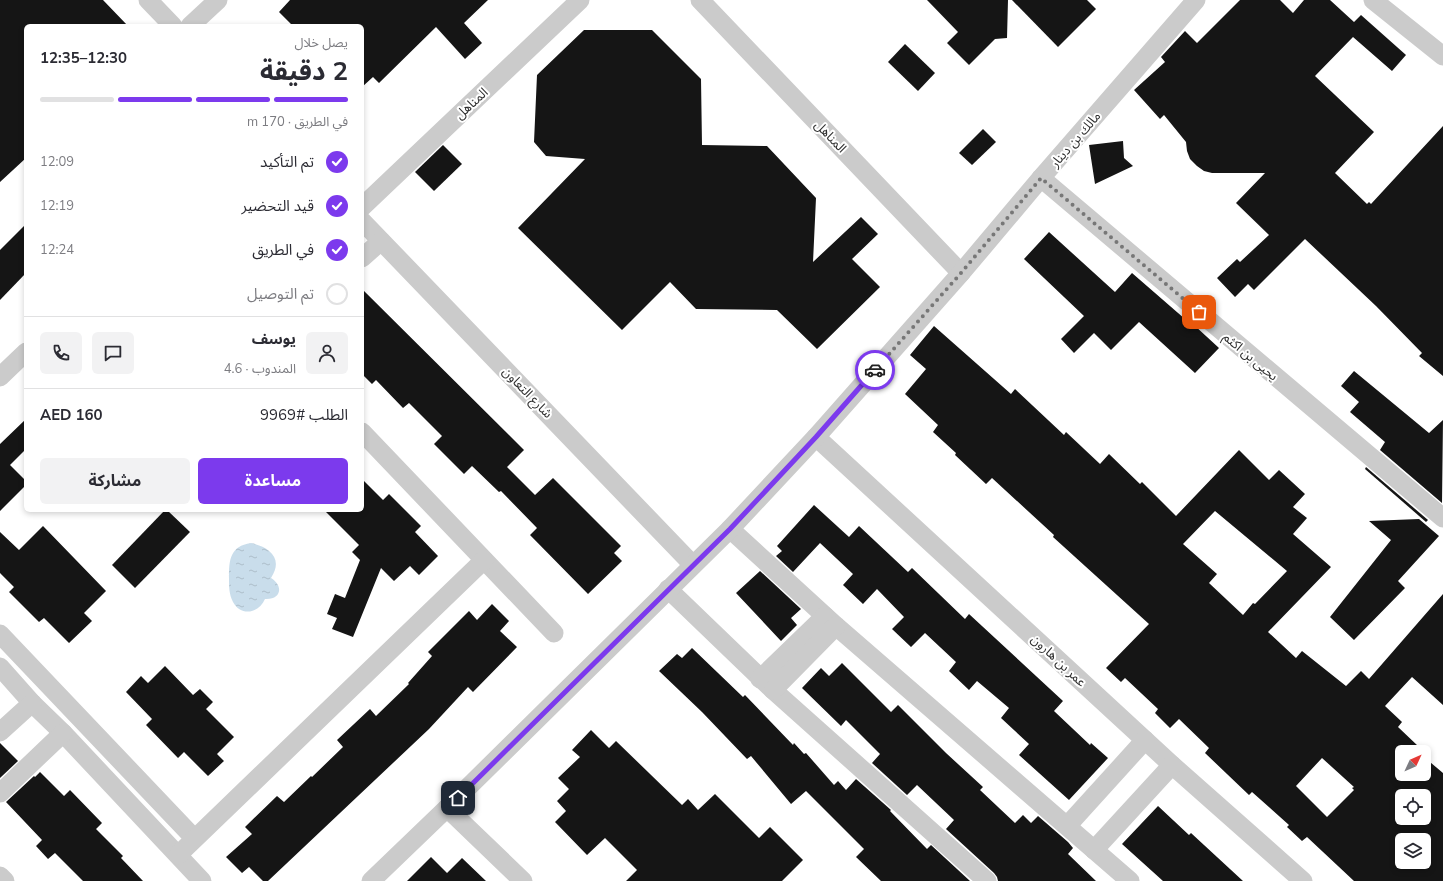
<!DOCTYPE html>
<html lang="ar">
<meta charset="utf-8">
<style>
:root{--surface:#fff;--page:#f2f2f3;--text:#2b2b33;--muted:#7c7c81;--line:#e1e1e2;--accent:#7c3aed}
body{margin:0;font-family:"Nunito Sans","Noto Sans Arabic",sans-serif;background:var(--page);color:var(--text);direction:rtl;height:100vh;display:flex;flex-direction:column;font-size:15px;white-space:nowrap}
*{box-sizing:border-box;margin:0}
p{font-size:13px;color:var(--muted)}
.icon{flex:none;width:22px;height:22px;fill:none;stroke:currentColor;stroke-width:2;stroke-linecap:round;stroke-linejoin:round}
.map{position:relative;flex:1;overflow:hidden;direction:ltr}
.panel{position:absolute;left:24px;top:24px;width:340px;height:488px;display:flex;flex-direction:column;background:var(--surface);border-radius:6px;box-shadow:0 2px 6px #0003;direction:rtl}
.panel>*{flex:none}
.needle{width:26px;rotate:46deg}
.tools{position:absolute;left:1395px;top:745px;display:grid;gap:8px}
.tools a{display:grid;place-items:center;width:36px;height:36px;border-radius:6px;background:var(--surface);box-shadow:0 2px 6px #0003;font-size:20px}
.pin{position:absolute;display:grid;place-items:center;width:34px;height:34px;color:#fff;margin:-17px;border-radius:8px;box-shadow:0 2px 6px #0006}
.courier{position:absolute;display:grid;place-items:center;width:40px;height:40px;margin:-20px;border:3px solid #7c3aed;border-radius:50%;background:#fff;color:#222;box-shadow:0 1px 5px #0007}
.summary em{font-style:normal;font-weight:700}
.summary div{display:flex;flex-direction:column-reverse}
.summary{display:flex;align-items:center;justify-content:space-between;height:68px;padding:0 16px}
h1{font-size:26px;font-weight:700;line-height:30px}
.bar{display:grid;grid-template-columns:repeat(4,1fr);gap:6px 4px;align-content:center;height:48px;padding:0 16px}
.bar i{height:5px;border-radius:3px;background:var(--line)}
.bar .current{background:var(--accent)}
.bar p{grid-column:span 4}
.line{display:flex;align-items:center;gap:10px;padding:0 16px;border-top:1px solid var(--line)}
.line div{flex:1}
.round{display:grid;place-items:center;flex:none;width:42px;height:42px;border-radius:6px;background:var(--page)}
ol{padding:0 16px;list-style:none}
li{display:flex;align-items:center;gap:12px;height:44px}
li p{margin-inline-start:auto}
li .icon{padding:4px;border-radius:50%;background:var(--accent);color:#fff;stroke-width:4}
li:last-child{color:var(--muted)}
li i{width:22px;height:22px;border:2px solid var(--line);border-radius:50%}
.primary-button{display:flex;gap:8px;margin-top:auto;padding:8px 16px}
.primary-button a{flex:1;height:46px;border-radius:6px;background:var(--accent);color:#fff;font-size:16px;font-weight:700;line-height:46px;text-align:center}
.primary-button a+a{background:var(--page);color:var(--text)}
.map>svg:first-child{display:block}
.water{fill:url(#water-ripples)}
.building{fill:#151515;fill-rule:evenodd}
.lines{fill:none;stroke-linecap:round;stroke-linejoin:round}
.minor{stroke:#cbcbcb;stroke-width:19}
.done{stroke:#777;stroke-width:4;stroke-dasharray:0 7.2}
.route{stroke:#7c3aed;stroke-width:5}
.labels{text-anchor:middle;stroke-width:4;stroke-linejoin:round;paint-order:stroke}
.street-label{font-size:13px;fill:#2e2e2e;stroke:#fff}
</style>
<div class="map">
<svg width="1443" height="881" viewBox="0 0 1443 881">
<defs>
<pattern id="water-ripples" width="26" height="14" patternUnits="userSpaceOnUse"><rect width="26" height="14" fill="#c9ddeb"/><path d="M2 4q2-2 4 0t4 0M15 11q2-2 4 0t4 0" fill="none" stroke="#adbeca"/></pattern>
</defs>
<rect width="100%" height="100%" fill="#fff"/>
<path class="water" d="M251,543c18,4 33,15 20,35 13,8 10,22 -6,21 -6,14 -24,18 -32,3 -4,-8 -4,-15 -4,-24 0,-18 1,-32 22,-35z"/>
<g class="building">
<polygon points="0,0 103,0 128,26 26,26 26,158 0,182"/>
<polygon points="290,0 488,0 464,23 482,43 465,59 436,27 379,83 373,77 362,87 362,26 293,26 279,12"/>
<polygon points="927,0 1008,0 1007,38 995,39 969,65 947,43 958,32"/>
<polygon points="1012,0 1087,0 1096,9 1058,47"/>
<polygon points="1240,0 1280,0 1293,13 1304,0 1330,0 1354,22 1361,15 1406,55 1392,71 1353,37 1315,76 1374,132 1335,173 1367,204 1369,202 1371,204 1443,126 1443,376 1419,356 1422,353 1376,306 1305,239 1254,290 1248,284 1235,297 1217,278 1237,259 1240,262 1269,235 1236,203 1265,173 1212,173 1204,171 1197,166 1190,159 1187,151 1186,142 1164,115 1160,119 1134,90 1165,62 1161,57 1185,31 1197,43"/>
<polygon points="584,30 652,30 701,79 702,145 767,146 816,198 813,262 861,217 878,234 852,259 880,287 817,349 777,310 696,309 670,282 622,330 518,228 585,159 546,156 534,142 537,75"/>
<polygon points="905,44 935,73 918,91 888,62"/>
<polygon points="983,129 996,142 972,165 959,153"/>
<polygon points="1123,141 1124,158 1133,166 1095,184 1089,145"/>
<polygon points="443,145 462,164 434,191 415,172"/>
<polygon points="26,224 26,273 0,300 0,250"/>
<polygon points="1049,232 1115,292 1132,273 1193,326 1194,325 1219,348 1195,373 1139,322 1111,350 1094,333 1074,353 1061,339 1084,316 1024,259"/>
<polygon points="362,289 524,450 507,467 535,495 553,478 621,546 614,553 622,561 588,594 530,535 537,528 501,491 499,492 472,466 464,474 434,444 442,436 409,403 403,408 376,380 372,384 362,374"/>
<path d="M934,326l77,68 4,-5 49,46 2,-3 34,32 9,-10 31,30 2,-2 34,34 63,-66 30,30 10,-10 26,24 -12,13 14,11 -14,16 38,33 -63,65 28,26 6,-7 44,35 15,-15 8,8 74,-85v111l-31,-28 -27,29 17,16 -4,5 20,19 -3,3 4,3h-17v22h22v-17l19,16v108h-89l-47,-44 -5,4 -15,-14 2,-2 -37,-33 -3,3 -44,-42 4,-5 -30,-29 -9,9 -15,-15 3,-4 -33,-31 -4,4 -15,-14 43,-44 -96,-87 1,-2 -62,-57 -6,6 -31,-29 1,-2 -23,-21 5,-7 -33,-31 21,-25 -16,-14zM1215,511l72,60 -32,33 -2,-1 -10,12 -34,-32 8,-9 -34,-30zM1322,758l32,29 -2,1 2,2 -27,27 -31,-31zM1402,796h22v22h-22zM1402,840h22v22h-22z"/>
<polygon points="1354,371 1429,433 1443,420 1442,503 1380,450 1385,442 1350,412 1359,402 1341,386"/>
<polygon points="26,419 26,449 10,465 26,481 26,485 0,511 0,444"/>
<polygon points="1366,467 1428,520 1426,522 1365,469"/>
<polygon points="362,479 383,500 389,494 421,526 415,532 438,556 419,575 410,566 394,581 381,568 353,637 332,629 337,618 327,614 335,594 345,598 360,560 352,552 359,545 324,510 362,510"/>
<polygon points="814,505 849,537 859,526 908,572 912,568 965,619 969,614 1063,701 1054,711 1090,745 1091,743 1108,758 1069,800 1019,755 1029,744 1001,718 1009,708 977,681 969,690 949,671 956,662 925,633 911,647 892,629 904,617 877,589 863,604 843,585 853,574 820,543 793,572 776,556 782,551 777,546"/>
<polygon points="165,510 167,510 190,532 135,588 112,565"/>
<polygon points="1419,519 1439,536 1398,581 1405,588 1354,640 1330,617 1391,540 1369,521"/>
<polygon points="43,526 106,591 84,613 92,621 69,643 44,618 39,622 9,592 14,587 0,573 0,532 19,550"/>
<polygon points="760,571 801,609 791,618 797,625 781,641 736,593"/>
<polygon points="492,604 509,621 500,631 517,647 473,692 468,687 429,729 268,881 263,881 249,867 242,873 226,857 252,834 245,827 277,796 284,802 311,776 312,777 343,747 337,740 370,709 376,716 409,684 408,683 432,656 428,652 469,611 477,620"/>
<polygon points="692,648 743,697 745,695 793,745 794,743 804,754 806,753 834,785 838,781 846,790 856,779 891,810 890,811 927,849 931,845 970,881 881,881 856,857 864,849 806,791 791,804 751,756 747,759 702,712 659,671 677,654 682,658"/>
<polygon points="842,663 891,712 898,705 946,753 983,787 980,790 1015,823 1023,815 1031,823 1038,816 1068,842 1073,848 1068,854 1096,881 998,881 997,877 994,873 946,829 954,820 917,785 907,795 872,763 880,754 846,720 841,726 802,688 821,668 829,676"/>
<polygon points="165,666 193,695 200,689 213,702 206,709 234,737 217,754 224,761 208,776 184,752 178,758 146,725 152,719 126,692 141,676 148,683"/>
<polygon points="591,730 609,748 616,741 682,805 688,799 698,810 715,794 759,838 770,827 803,860 782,881 626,881 637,870 605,838 587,855 555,822 566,811 557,801 569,789 558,778 580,757 572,750"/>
<polygon points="0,743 18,761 0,778"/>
<polygon points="40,772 64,796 70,790 102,823 96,829 123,856 121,858 143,881 83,881 55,853 48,859 36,846 42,840 6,802 34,776 35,777"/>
<polygon points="1158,806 1189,835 1191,833 1243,881 1163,881 1122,844"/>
<polygon points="431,857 447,873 462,858 486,881 407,881"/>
</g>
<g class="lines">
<g class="minor">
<polyline points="148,0 173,26"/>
<polyline points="700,0 961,273"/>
<polyline points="1373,0 1443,56"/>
<polyline points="190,26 218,0"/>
<polyline points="1041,178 1443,518"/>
<polyline points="362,207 580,0"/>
<polyline points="362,221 693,565"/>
<polyline points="362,258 381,241"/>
<polyline points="0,377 26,352"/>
<polyline points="362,432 554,633"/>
<polyline points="816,437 1172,765 1303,881"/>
<polyline points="730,529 836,626 1130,881"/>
<polyline points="668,589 773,690 987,881"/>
<polyline points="0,634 194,838"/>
<polyline points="0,667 32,703 63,733 202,881"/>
<polyline points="760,679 825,616"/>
<polyline points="773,690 836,626"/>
<polyline points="0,732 32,703"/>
<polyline points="0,793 63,733"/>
<polyline points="447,808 523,881"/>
<polyline points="1067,826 1145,740"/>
<polyline points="1094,850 1172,765"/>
<polyline points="178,855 484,560"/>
<polyline points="0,876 5,881"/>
<polyline points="371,881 447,808 730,529 816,437 961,273 1041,178 1196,0"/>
</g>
</g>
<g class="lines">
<polyline class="done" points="875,370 961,273 1041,178 1199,312"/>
<polyline class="route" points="458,798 730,529 816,437 875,370"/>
</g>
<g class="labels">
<g class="street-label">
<text transform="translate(471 103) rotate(-43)" y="5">المناهل</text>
<text transform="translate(831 136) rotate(46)" y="5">المناهل</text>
<text transform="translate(1075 139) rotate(-49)" y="5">مالك بن دينار</text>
<text transform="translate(1251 356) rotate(40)" y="5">يحيى بن اكثم</text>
<text transform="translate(528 392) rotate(46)" y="5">شارع التعاون</text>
<text transform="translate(1059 660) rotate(43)" y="5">عمر بن هارون</text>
</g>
</g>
</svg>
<div class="tools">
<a><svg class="needle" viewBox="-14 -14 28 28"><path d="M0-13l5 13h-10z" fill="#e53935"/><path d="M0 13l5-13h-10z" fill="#7c7c81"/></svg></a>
<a><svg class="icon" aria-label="locate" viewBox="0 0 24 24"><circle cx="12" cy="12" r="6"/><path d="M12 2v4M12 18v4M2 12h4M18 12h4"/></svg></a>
<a><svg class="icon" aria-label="layers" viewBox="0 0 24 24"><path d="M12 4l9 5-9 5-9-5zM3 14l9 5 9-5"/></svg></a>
</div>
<div class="pin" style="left:1199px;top:312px;background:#ea580c"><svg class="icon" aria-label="bag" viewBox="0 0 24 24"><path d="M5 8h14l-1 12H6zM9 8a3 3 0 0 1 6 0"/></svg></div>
<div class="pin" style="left:458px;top:798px;background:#1f2937"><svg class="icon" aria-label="home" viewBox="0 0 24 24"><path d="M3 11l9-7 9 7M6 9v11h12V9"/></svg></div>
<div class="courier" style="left:875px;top:370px"><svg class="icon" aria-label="car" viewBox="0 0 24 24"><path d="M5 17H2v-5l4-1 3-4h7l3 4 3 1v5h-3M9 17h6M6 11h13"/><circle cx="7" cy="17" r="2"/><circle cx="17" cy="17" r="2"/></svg></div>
<section class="panel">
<div class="summary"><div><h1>2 دقيقة</h1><p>يصل خلال</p></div><em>12:30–12:35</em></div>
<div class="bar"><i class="current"></i><i class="current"></i><i class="current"></i><i></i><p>في الطريق · 170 m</p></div>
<ol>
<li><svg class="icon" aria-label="check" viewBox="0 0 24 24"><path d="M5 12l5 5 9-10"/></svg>تم التأكيد<p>12:09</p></li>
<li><svg class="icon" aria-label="check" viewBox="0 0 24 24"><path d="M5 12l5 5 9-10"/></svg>قيد التحضير<p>12:19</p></li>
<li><svg class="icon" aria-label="check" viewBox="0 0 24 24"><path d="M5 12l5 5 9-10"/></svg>في الطريق<p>12:24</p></li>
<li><i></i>تم التوصيل</li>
</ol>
<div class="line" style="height:72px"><a class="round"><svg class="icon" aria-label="person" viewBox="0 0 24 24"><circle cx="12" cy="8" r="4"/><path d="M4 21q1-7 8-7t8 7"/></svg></a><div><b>يوسف</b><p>المندوب · 4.6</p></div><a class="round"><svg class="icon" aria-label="chat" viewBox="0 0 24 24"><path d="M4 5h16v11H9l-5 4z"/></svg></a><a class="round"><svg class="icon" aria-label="phone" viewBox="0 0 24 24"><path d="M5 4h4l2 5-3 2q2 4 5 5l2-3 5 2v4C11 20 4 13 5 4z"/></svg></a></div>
<div class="line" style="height:52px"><div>الطلب #9969</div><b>AED 160</b></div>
<div class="primary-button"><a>مساعدة</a><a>مشاركة</a></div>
</section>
</div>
